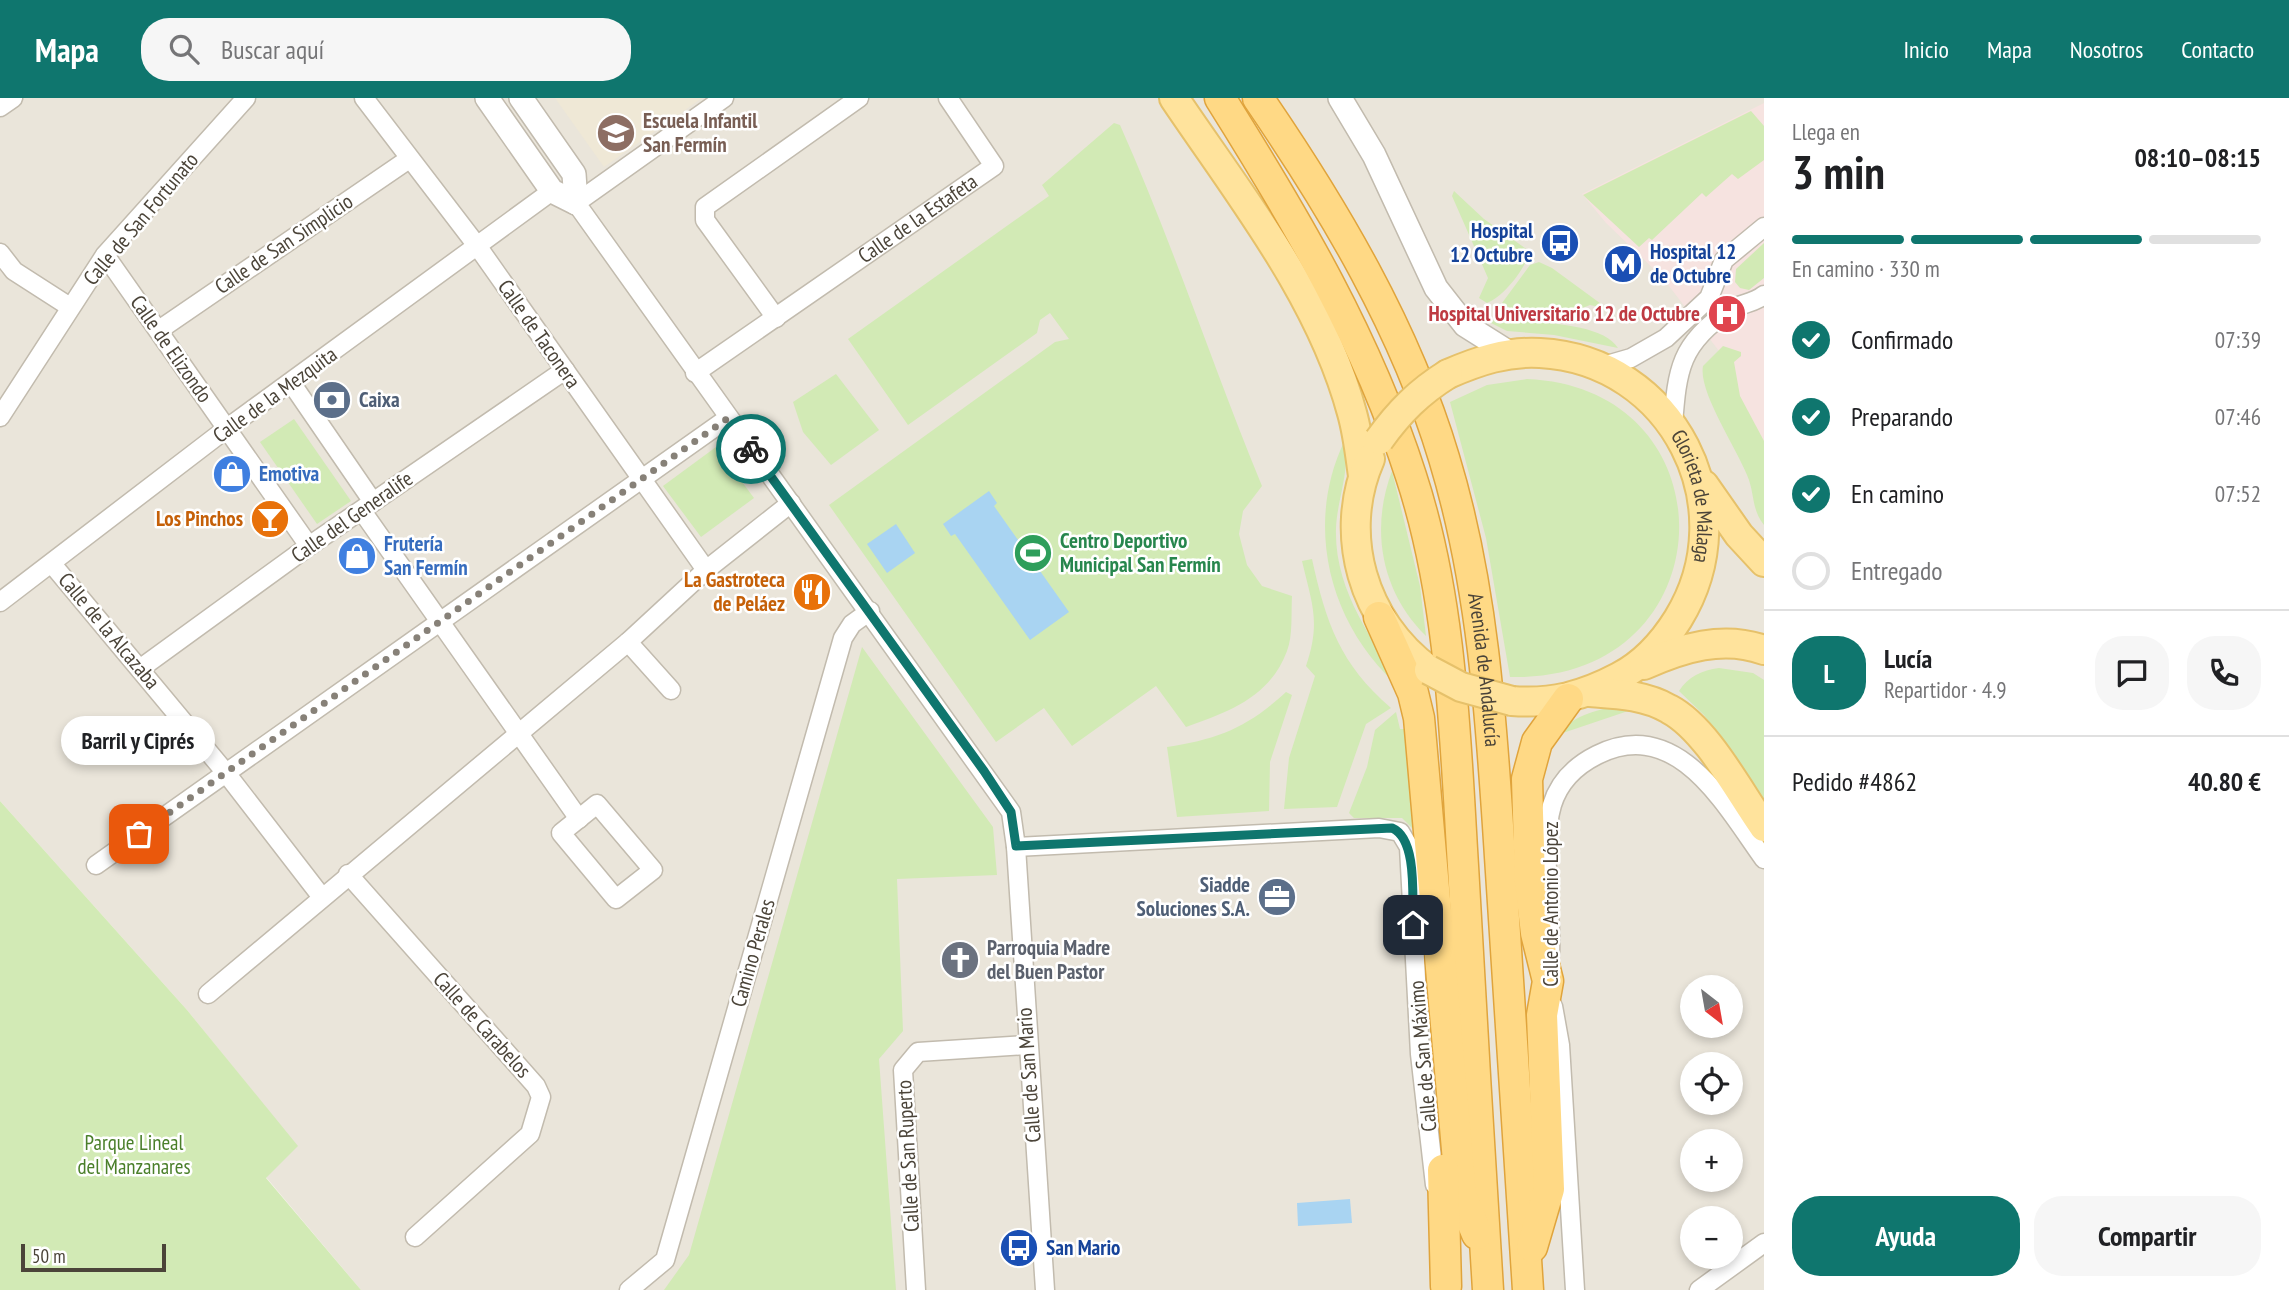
<!DOCTYPE html>
<html lang="es">
<meta charset="utf-8">
<style>
:root{--surface:#fff;--page:#f6f6f6;--text:#202124;--muted:#757577;--line:#e0e0e0;--accent:#0f766e}
body{margin:0;font-family:"PT Sans Narrow",sans-serif;background:var(--page);color:var(--text);height:100vh;display:flex;flex-direction:column;font-size:26px;white-space:nowrap}
*{box-sizing:border-box;margin:0}
p{font-size:23px;color:var(--muted)}
.icon{flex:none;width:38px;height:38px;fill:none;stroke:currentColor;stroke-width:2;stroke-linecap:round;stroke-linejoin:round}
.map{position:relative;flex:1;overflow:hidden}
.panel{display:flex;flex-direction:column;background:var(--surface);width:525px}
.panel>*{flex:none}
.needle{width:46px;rotate:149deg}
.fabs{position:absolute;left:1680px;top:877px;display:grid;gap:14px}
.fabs a{display:grid;place-items:center;width:63px;height:63px;border-radius:50%;background:var(--surface);box-shadow:0 4px 10px #0003;font-size:35px}
.scale{position:absolute;left:21px;bottom:18px;width:145px;box-sizing:border-box;padding-left:7px;border:4px solid #4b4439;border-top:0;font-size:19px;line-height:24px;white-space:nowrap;color:#4b4439;-webkit-text-stroke:5px #fff;paint-order:stroke}
.pin{position:absolute;display:grid;place-items:center;width:60px;height:60px;color:#fff;margin:-30px;border-radius:14px;box-shadow:0 4px 10px #0006}
.courier{position:absolute;display:grid;place-items:center;width:70px;height:70px;margin:-35px;border:5px solid #0f766e;border-radius:50%;background:#fff;color:#222;box-shadow:0 2px 9px #0007}
.bubble{position:absolute;height:49px;border-radius:24px;background:var(--surface);box-shadow:0 4px 10px #0003;font-size:23px;font-weight:800;line-height:49px;text-align:center}
.summary em{font-style:normal;font-weight:800}
.summary div{display:flex;flex-direction:column-reverse}
.summary{display:flex;align-items:center;justify-content:space-between;height:119px;padding:0 28px}
h1{font-size:46px;font-weight:800;line-height:52px}
.bar{display:grid;grid-template-columns:repeat(4,1fr);gap:10px 7px;align-content:center;height:84px;padding:0 28px}
.bar i{height:9px;border-radius:5px;background:var(--line)}
.bar .current{background:var(--accent)}
.bar p{grid-column:span 4}
.line{display:flex;align-items:center;gap:18px;padding:0 28px;border-top:2px solid var(--line)}
.line div{flex:1}
.round{display:grid;place-items:center;flex:none;width:74px;height:74px;border-radius:28px;background:var(--page)}
ol{padding:0 28px;list-style:none}
li{display:flex;align-items:center;gap:21px;height:77px}
li p{margin-inline-start:auto}
li .icon{padding:7px;border-radius:50%;background:var(--accent);color:#fff;stroke-width:4}
li:last-child{color:var(--muted)}
li i{width:38px;height:38px;border:4px solid var(--line);border-radius:50%}
.cta{display:flex;gap:14px;margin-top:auto;padding:14px 28px}
.cta a{flex:1;height:80px;border-radius:28px;background:var(--accent);color:#fff;font-size:28px;font-weight:800;line-height:80px;text-align:center}
.cta a+a{background:var(--page);color:var(--text)}
header{display:flex;align-items:center;gap:42px;box-sizing:border-box;height:98px;padding:0 35px;background:var(--accent);color:#fff}
header strong{font-size:33px}
nav{display:flex;gap:38px;margin-inline-start:auto;font-size:24px}
.search{width:490px;height:63px;background:var(--page);display:flex;align-items:center;gap:18px;box-sizing:border-box;padding:0 24px;border-radius:28px;color:var(--muted);font-size:26px}
main{display:flex;flex:1;min-height:0}
.map>svg:first-child{display:block}
.residential{fill:#eae5da;fill-rule:evenodd}
.education{fill:#efe8d6}
.medical{fill:#f6e3e0}
.green{fill:#d2eab5}
.water{fill:#a9d4f2}
.lines{fill:none;stroke-linecap:round;stroke-linejoin:round}
.minor-casing{stroke:#c2bbae;stroke-width:21}
.tertiary-casing{stroke:#c2bbae;stroke-width:26}
.primary-casing{stroke:#e6c16a;stroke-width:32}
.trunk-casing{stroke:#e0a43c;stroke-width:33}
.minor{stroke:#fff;stroke-width:18}
.tertiary{stroke:#fff;stroke-width:23}
.primary{stroke:#ffe39c;stroke-width:28}
.trunk{stroke:#ffd985;stroke-width:30}
.primary-bridge-casing{stroke:#e6c16a;stroke-width:32;stroke-linecap:butt}
.primary-bridge{stroke:#ffe39c;stroke-width:28}
.done{stroke:#878178;stroke-width:7;stroke-dasharray:0 12.6}
.route{stroke:#0f766e;stroke-width:9}
.labels{text-anchor:middle;stroke-width:5;stroke-linejoin:round;paint-order:stroke}
.education-label{font-size:21px;font-weight:bold;fill:#785e54;stroke:#fff;text-anchor:start}
.street-label{font-size:21px;fill:#4b4439;stroke:#fff}
.transit-label{font-size:21px;font-weight:bold;fill:#164399;stroke:#fff;text-anchor:start}
.health-label{font-size:21px;font-weight:bold;fill:#be3a42;stroke:#fff;text-anchor:end}
.service-label{font-size:21px;font-weight:bold;fill:#4e5e75;stroke:#fff;text-anchor:start}
.shop-label{font-size:21px;font-weight:bold;fill:#366cbe;stroke:#fff;text-anchor:start}
.food-label{font-size:21px;font-weight:bold;fill:#c56008;stroke:#fff;text-anchor:end}
.leisure-label{font-size:21px;font-weight:bold;fill:#27864d;stroke:#fff;text-anchor:start}
.worship-label{font-size:21px;font-weight:bold;fill:#5b616d;stroke:#fff;text-anchor:start}
.park-label{font-size:21px;fill:#4a7f2a;stroke:#fff}
</style>
<header>
<strong>Mapa</strong>
<div class="search"><svg class="icon" aria-label="search" viewBox="0 0 24 24"><circle cx="10" cy="10" r="6"/><path d="M15 15l6 6"/></svg>Buscar aquí</div>
<nav><a>Inicio</a><a>Mapa</a><a>Nosotros</a><a>Contacto</a></nav>
</header>
<main>
<div class="map">
<svg width="1764" height="1192" viewBox="0 0 1764 1192">
<rect width="100%" height="100%" fill="#f6f3ec"/>
<path class="residential" d="M0,0h1764v1192h-1403l-95,-113 31,-31 -110,-136 -187,-209zM1692,889h39v39h-39zM1692,966h39v38h-39zM1692,1043h39v39h-39zM1692,1120h39v38h-39z"/>
<polygon class="education" points="555,0 702,0 604,69"/>
<polygon class="medical" points="1764,5 1764,367 1717,316 1719,253 1662,179 1606,125 1582,96"/>
<g class="green">
<polygon points="1751,13 1764,28 1764,62 1738,81 1732,76 1706,99 1702,95 1652,142 1649,140 1639,149 1583,97"/>
<path d="M1114,25l6,2c53,119 93,242 142,361l-19,25 -4,23 8,31 15,21 30,10c-1,17 1,40 -5,55 -17,46 -58,61 -101,76l-30,-41 -84,60 -28,-38 -48,34 -167,-237 226,-163 14,-3 -19,-26 -10,7 -3,13 -129,92 -60,-86 201,-143 -7,-11z"/>
<path d="M1454,93l30,28 45,32c-2,17 -26,46 -42,52l-8,-5 9,-20 -36,-82z"/>
<polygon points="1764,145 1764,180 1749,192 1740,190 1735,184 1736,171"/>
<polygon points="1539,164 1552,170 1608,211 1590,207 1575,213 1510,210 1502,205 1530,167"/>
<path d="M1485,222c31,2 116,-1 133,28l-64,-13 -47,-4z"/>
<path d="M1723,248l18,6v4l-7,6 6,34 24,45v84c-13,-16 -9,-32 -17,-50 -11,-28 -49,-84 -44,-109z"/>
<polygon points="836,276 879,332 831,367 803,334 793,304"/>
<path d="M1527,281c210,9 201,304 -17,298l-24,-139 -36,-136 37,-17z"/>
<polygon points="294,321 351,403 317,426 260,344"/>
<path d="M1344,344c7,27 -7,58 -8,86 -2,63 37,111 67,162 -72,-60 -100,-162 -59,-248z"/>
<polygon points="716,349 754,400 701,439 663,388"/>
<path d="M1392,373l28,115 6,50c-45,-44 -56,-107 -34,-165z"/>
<path d="M1312,461c14,64 28,105 79,149l-25,16 -29,83 -53,2 5,-51 26,-82 -9,-10c15,-44 6,-62 -4,-105z"/>
<polygon points="862,549 993,729 997,777 897,781 903,933 879,961 896,1192 664,1192 689,1157"/>
<path d="M1719,570l34,5 11,7v119l-60,-84 -25,-24c9,-14 23,-21 40,-23z"/>
<path d="M1286,594l6,3 -22,67 -1,49 -92,6 -10,-70c51,-8 80,-19 119,-55z"/>
<path d="M1620,608l17,2 -83,28c20,-20 39,-26 66,-30z"/>
<polygon points="1396,614 1400,631 1411,631 1419,737 1402,720 1354,720 1349,715 1367,669 1375,632"/>
<polygon points="0,703 187,912 298,1048 266,1080 361,1192 0,1192"/>
</g>
<g class="water">
<polygon points="989,393 997,405 994,408 1069,514 1030,542 955,436 951,438 943,426"/>
<polygon points="896,426 915,455 887,475 867,446"/>
<polygon points="1350,1101 1352,1125 1298,1128 1297,1105"/>
</g>
<g class="lines">
<g class="minor-casing">
<g id="minor">
<polyline points="364,0 478,149 706,472"/>
<polyline points="724,0 576,105 1011,714 1016,749 1045,1192"/>
<polyline points="0,9 13,0"/>
<polyline points="0,155 14,173 70,209"/>
<polyline points="105,157 309,448"/>
<polyline points="776,220 705,122 705,109 859,0"/>
<polyline points="159,232 409,61"/>
<polyline points="1600,269 1631,260 1666,240 1709,200 1724,162 1764,129"/>
<path id="s1" d="M695,275l299,-207 -46,-68"/>
<polyline points="292,286 373,404"/>
<polyline points="0,319 105,157 246,0"/>
<path d="M1673,327c4,-55 7,-82 57,-115 11,-7 23,-6 34,-15"/>
<polyline points="362,413 579,721"/>
<polyline points="52,466 226,675 321,798"/>
<polyline points="0,504 226,331 552,93"/>
<polyline points="628,544 671,592"/>
<polyline points="141,570 309,448 565,272"/>
<polygon points="597,706 653,772 616,801 561,735"/>
<polyline points="1016,749 1379,730 1400,734 1409,749 1420,956 1435,1087"/>
<polyline points="96,767 728,320"/>
<polyline points="348,776 536,988 541,999 530,1036 415,1139"/>
<path d="M1550,856c2,-44 -10,-109 2,-149 7,-23 23,-39 45,-50 80,-40 128,50 167,104"/>
<polyline points="208,896 628,544 706,472 791,405"/>
<polyline points="1553,908 1560,947 1575,1192"/>
<polyline points="629,1192 665,1162 843,540 852,526 870,513"/>
<polyline points="916,1192 903,972 918,954 1027,947"/>
<polyline points="1699,1192 1764,1145"/>
</g>
</g>
<g class="tertiary-casing">
<g id="tertiary">
<polyline points="487,0 552,93 576,105"/>
<polyline points="521,0 574,76 576,105"/>
<polyline points="1340,0 1374,57 1436,190 1465,227 1511,256"/>
</g>
</g>
<g class="primary-casing">
<g id="primary">
<path d="M1174,0c66,98 147,199 178,315 6,21 8,42 11,63"/>
<path id="s2" d="M1448,276c30,-13 59,-23 92,-21 133,7 207,154 138,266 -15,24 -34,45 -59,58 -36,19 -67,27 -107,24"/>
<path d="M1370,361c-33,75 -7,163 59,211"/>
<polyline points="1704,387 1739,437 1764,464"/>
<path d="M1644,567c38,-17 79,-30 120,-15"/>
<path d="M1590,594c27,2 55,3 79,17 38,20 70,83 95,118"/>
</g>
</g>
<g class="trunk-casing">
<g id="trunk">
<path d="M1220,0c76,121 147,241 191,378 41,125 44,260 52,390 8,141 16,283 25,424"/>
<path id="s3" d="M1258,0c76,111 147,230 186,360 41,134 48,275 57,414 9,139 18,279 27,418"/>
<polyline points="1379,519 1413,595 1419,620 1461,1097 1477,1136"/>
<polyline points="1443,1072 1446,1188"/>
<polyline points="1532,1149 1549,1091 1542,917 1548,883 1536,835 1530,784 1527,681 1537,644 1568,601"/>
</g>
</g>
<use href="#minor" class="minor"/>
<use href="#tertiary" class="tertiary"/>
<use href="#primary" class="primary"/>
<use href="#trunk" class="trunk"/>
<g class="primary-bridge-casing">
<g id="primary-bridge">
<path d="M1379,342c20,-28 40,-48 69,-66"/>
<polyline points="1429,572 1461,589 1512,603"/>
</g>
</g>
<use href="#primary-bridge" class="primary-bridge"/>
</g>
<g class="lines">
<polyline class="done" points="139,736 728,320 751,351"/>
<path class="route" d="M751,351l233,322 27,41 5,34 376,-18c26,11 20,71 21,97"/>
</g>
<defs>
<g id="school-disc" transform="scale(2.0125)"><circle r="9.5" fill="#8d6e63" stroke="#fff"/><path d="M0-5L7-2L0 1L-7-2ZM-4 1L0 2.5L4 1V4Q0 6-4 4Z" fill="#fff"/></g>
<g id="bus-disc" transform="scale(2.0125)"><circle r="9.5" fill="#1a4fb4" stroke="#fff"/><path d="M-5-6H5V4H4V6H2V4H-2V6H-4V4H-5ZM-3.5-4V0h7V-4ZM-3.5 1.2v1.5H-2V1.2ZM2 1.2v1.5H3.5V1.2Z" fill="#fff"/></g>
<g id="metro-disc" transform="scale(2.0125)"><circle r="9.5" fill="#1a4fb4" stroke="#fff"/><path d="M-5.5 5V-5H-3L0 0L3-5H5.5V5H3V-.5L0 4L-3-.5V5Z" fill="#fff"/></g>
<g id="hospital-disc" transform="scale(2.0125)"><circle r="9.5" fill="#e0444e" stroke="#fff"/><path d="M-5-5h3v3.5h4V-5h3V5h-3V1.5h-4V5h-3Z" fill="#fff"/></g>
<g id="bank-disc" transform="scale(2.0125)"><circle r="9.5" fill="#5c6f8a" stroke="#fff"/><path d="M-6-4H6V4H-6ZM0-2.3a2.3 2.3 0 1 0 0 4.6a2.3 2.3 0 1 0 0-4.6Z" fill="#fff"/></g>
<g id="shop-disc" transform="scale(2.0125)"><circle r="9.5" fill="#3f7fe0" stroke="#fff"/><path d="M-5-2.5h2.3a2.7 3.5 0 0 1 5.4 0H5L5.5 6h-11ZM-1.5-2.5h3a1.5 2.3 0 0 0-3 0Z" fill="#fff"/></g>
<g id="bar-disc" transform="scale(2.0125)"><circle r="9.5" fill="#e8710a" stroke="#fff"/><path d="M-6-5H6L.8 .8V4.5H3.5V6h-7V4.5H-.8V.8Z" fill="#fff"/></g>
<g id="stadium-disc" transform="scale(2.0125)"><circle r="9.5" fill="#2e9e5b" stroke="#fff"/><path d="M0-5a6.5 5 0 1 0 0 10a6.5 5 0 1 0 0-10ZM-3.5-1.8h7v3.6h-7Z" fill="#fff"/></g>
<g id="restaurant-disc" transform="scale(2.0125)"><circle r="9.5" fill="#e8710a" stroke="#fff"/><path d="M-5-6h1v4h1v-4h1v4h1v-4h1v5L-1.5 .5V6h-2V.5L-5-1ZM5-6V6H3V1.5H1.5Q1.5-4 5-6Z" fill="#fff"/></g>
<g id="office-disc" transform="scale(2.0125)"><circle r="9.5" fill="#5c6f8a" stroke="#fff"/><path d="M-6-3h4V-5.5h4V-3h4V5H-6ZM-1-4.5V-3h2v-1.5ZM-6 0V1H6V0Z" fill="#fff"/></g>
<g id="church-disc" transform="scale(2.0125)"><circle r="9.5" fill="#6b7280" stroke="#fff"/><path d="M-1.2-6h2.4v3.5h3.3v2.4h-3.3V6h-2.4V-.1h-3.3v-2.4h3.3Z" fill="#fff"/></g>
</defs>
<g fill-rule="evenodd">
<use href="#school-disc" x="616" y="35"/>
<use href="#bus-disc" x="1560" y="145"/>
<use href="#metro-disc" x="1623" y="166"/>
<use href="#hospital-disc" x="1727" y="216"/>
<use href="#bank-disc" x="332" y="302"/>
<use href="#shop-disc" x="232" y="376"/>
<use href="#bar-disc" x="270" y="421"/>
<use href="#stadium-disc" x="1033" y="455"/>
<use href="#shop-disc" x="357" y="458"/>
<use href="#restaurant-disc" x="812" y="494"/>
<use href="#office-disc" x="1277" y="799"/>
<use href="#church-disc" x="960" y="862"/>
<use href="#bus-disc" x="1019" y="1150"/>
</g>
<g class="labels">
<g class="education-label">
<text x="643" y="30">Escuela Infantil<tspan x="643" dy="24">San Fermín</tspan></text>
</g>
<g class="street-label">
<text dy="7" stroke="none"><textPath href="#s1" startOffset="271">Calle de la Estafeta</textPath></text>
<text transform="translate(141 121) rotate(-50)" y="7">Calle de San Fortunato</text>
<text transform="translate(284 146) rotate(-34)" y="7">Calle de San Simplicio</text>
<text transform="translate(539 236) rotate(55)" y="7">Calle de Taconera</text>
<text transform="translate(171 251) rotate(55)" y="7">Calle de Elizondo</text>
<text transform="translate(275 297) rotate(-36)" y="7">Calle de la Mezquita</text>
<text dy="7" stroke="none"><textPath href="#s2" startOffset="327">Glorieta de Málaga</textPath></text>
<text transform="translate(352 419) rotate(-35)" y="7">Calle del Generalife</text>
<text transform="translate(109 533) rotate(50)" y="7">Calle de la Alcazaba</text>
<text dy="7" stroke="none"><textPath href="#s3" startOffset="623">Avenida de Andalucía</textPath></text>
<text transform="translate(1551 806) rotate(-90)" y="7">Calle de Antonio López</text>
<text transform="translate(753 855) rotate(-74)" y="7">Camino Perales</text>
<text transform="translate(482 927) rotate(48)" y="7">Calle de Carabelos</text>
<text transform="translate(1423 958) rotate(-95)" y="7">Calle de San Máximo</text>
<text transform="translate(1029 977) rotate(-94)" y="7">Calle de San Mario</text>
<text transform="translate(908 1058) rotate(-93)" y="7">Calle de San Ruperto</text>
</g>
<g class="transit-label">
<text x="1533" y="140" text-anchor="end">Hospital<tspan x="1533" dy="24">12 Octubre</tspan></text>
<text x="1650" y="161">Hospital 12<tspan x="1650" dy="24">de Octubre</tspan></text>
<text x="1046" y="1157">San Mario</text>
</g>
<g class="health-label">
<text x="1700" y="223">Hospital Universitario 12 de Octubre</text>
</g>
<g class="service-label">
<text x="359" y="309">Caixa</text>
<text x="1250" y="794" text-anchor="end">Siadde<tspan x="1250" dy="24">Soluciones S.A.</tspan></text>
</g>
<g class="shop-label">
<text x="259" y="383">Emotiva</text>
<text x="384" y="453">Frutería<tspan x="384" dy="24">San Fermín</tspan></text>
</g>
<g class="food-label">
<text x="243" y="428">Los Pinchos</text>
<text x="785" y="489">La Gastroteca<tspan x="785" dy="24">de Peláez</tspan></text>
</g>
<g class="leisure-label">
<text x="1060" y="450">Centro Deportivo<tspan x="1060" dy="24">Municipal San Fermín</tspan></text>
</g>
<g class="worship-label">
<text x="987" y="857">Parroquia Madre<tspan x="987" dy="24">del Buen Pastor</tspan></text>
</g>
<g class="park-label">
<text x="134" y="1052">Parque Lineal<tspan x="134" dy="24">del Manzanares</tspan></text>
</g>
</g>
</svg>
<div class="fabs">
<a><svg class="needle" viewBox="-14 -14 28 28"><path d="M0-13l5 13h-10z" fill="#e53935"/><path d="M0 13l5-13h-10z" fill="#757577"/></svg></a>
<a><svg class="icon" aria-label="locate" viewBox="0 0 24 24"><circle cx="12" cy="12" r="6"/><path d="M12 2v4M12 18v4M2 12h4M18 12h4"/></svg></a>
<a>+</a>
<a>−</a>
</div>
<div class="scale">50 m</div>
<div class="pin" style="left:139px;top:736px;background:#ea580c"><svg class="icon" aria-label="bag" viewBox="0 0 24 24"><path d="M5 8h14l-1 12H6zM9 8a3 3 0 0 1 6 0"/></svg></div>
<div class="pin" style="left:1413px;top:827px;background:#1f2937"><svg class="icon" aria-label="home" viewBox="0 0 24 24"><path d="M3 11l9-7 9 7M6 9v11h12V9"/></svg></div>
<div class="courier" style="left:751px;top:351px"><svg class="icon" aria-label="bike" viewBox="0 0 24 24"><circle cx="6" cy="16" r="4"/><circle cx="18" cy="16" r="4"/><path d="M6 16l4-8h5l3 8M10 8l3 8H6M13 5h3"/></svg></div>
<div class="bubble" style="left:61px;top:618px;width:154px">Barril y Ciprés</div>
</div>
<section class="panel">
<div class="summary"><div><h1>3 min</h1><p>Llega en</p></div><em>08:10–08:15</em></div>
<div class="bar"><i class="current"></i><i class="current"></i><i class="current"></i><i></i><p>En camino · 330 m</p></div>
<ol>
<li><svg class="icon" aria-label="check" viewBox="0 0 24 24"><path d="M5 12l5 5 9-10"/></svg>Confirmado<p>07:39</p></li>
<li><svg class="icon" aria-label="check" viewBox="0 0 24 24"><path d="M5 12l5 5 9-10"/></svg>Preparando<p>07:46</p></li>
<li><svg class="icon" aria-label="check" viewBox="0 0 24 24"><path d="M5 12l5 5 9-10"/></svg>En camino<p>07:52</p></li>
<li><i></i>Entregado</li>
</ol>
<div class="line" style="height:126px"><b class="round" style="background:var(--accent);color:#fff">L</b><div><b>Lucía</b><p>Repartidor · 4.9</p></div><a class="round"><svg class="icon" aria-label="chat" viewBox="0 0 24 24"><path d="M4 5h16v11H9l-5 4z"/></svg></a><a class="round"><svg class="icon" aria-label="phone" viewBox="0 0 24 24"><path d="M5 4h4l2 5-3 2q2 4 5 5l2-3 5 2v4C11 20 4 13 5 4z"/></svg></a></div>
<div class="line" style="height:91px"><div>Pedido #4862</div><b>40.80 €</b></div>
<div class="cta"><a>Ayuda</a><a>Compartir</a></div>
</section>
</main>
